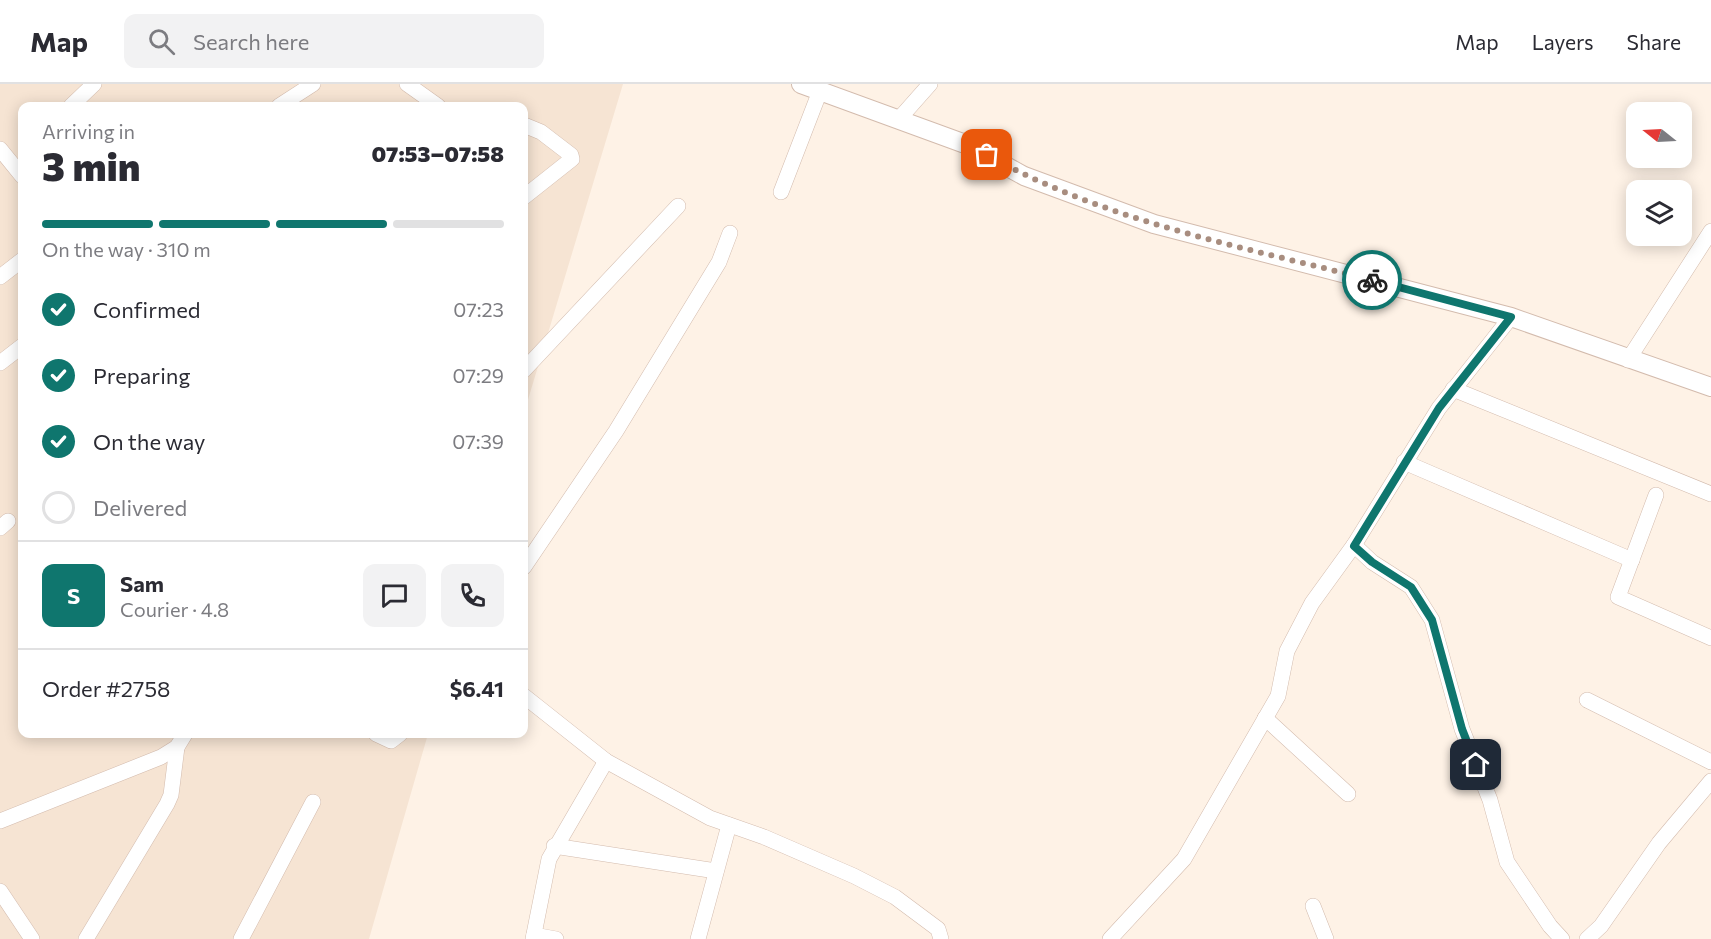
<!DOCTYPE html>
<meta charset="utf-8">
<style>
:root{--surface:#fff;--page:#f2f2f3;--text:#2b2b33;--muted:#7c7c81;--line:#e1e1e2;--accent:#0f766e}
body{margin:0;font-family:Commissioner,sans-serif;background:var(--page);color:var(--text);height:100vh;display:flex;flex-direction:column;font-size:22px;white-space:nowrap}
*{box-sizing:border-box;margin:0}
p{font-size:20px;color:var(--muted)}
.icon{flex:none;width:33px;height:33px;fill:none;stroke:currentColor;stroke-width:2;stroke-linecap:round;stroke-linejoin:round}
.map{position:relative;flex:1;overflow:hidden}
.panel{position:absolute;left:18px;top:18px;width:510px;height:636px;display:flex;flex-direction:column;background:var(--surface);border-radius:12px;box-shadow:0 3px 15px #0003}
.panel>*{flex:none}
.needle{width:39px;rotate:288deg}
.fabs{position:absolute;left:1626px;top:18px;display:grid;gap:12px}
.fabs a{display:grid;place-items:center;width:66px;height:66px;border-radius:12px;background:var(--surface);box-shadow:0 3px 15px #0003;font-size:30px}
.pin{position:absolute;display:grid;place-items:center;width:51px;height:51px;color:#fff;margin:-26px;border-radius:12px;box-shadow:0 3px 9px #0006}
.courier{position:absolute;display:grid;place-items:center;width:60px;height:60px;margin:-30px;border:4px solid #0f766e;border-radius:50%;background:#fff;color:#222;box-shadow:0 2px 8px #0007}
.overview em{font-style:normal;font-weight:800}
.overview div{display:flex;flex-direction:column-reverse}
.overview{display:flex;align-items:center;justify-content:space-between;height:102px;padding:0 24px}
h1{font-size:39px;font-weight:800;line-height:45px}
.bar{display:grid;grid-template-columns:repeat(4,1fr);gap:9px 6px;align-content:center;height:72px;padding:0 24px}
.bar i{height:8px;border-radius:4px;background:var(--line)}
.bar .current{background:var(--accent)}
.bar p{grid-column:span 4}
.line{display:flex;align-items:center;gap:15px;padding:0 24px;border-top:2px solid var(--line)}
.line div{flex:1}
.round{display:grid;place-items:center;flex:none;width:63px;height:63px;border-radius:12px;background:var(--page)}
ol{padding:0 24px;list-style:none}
li{display:flex;align-items:center;gap:18px;height:66px}
li p{margin-inline-start:auto}
li .icon{padding:6px;border-radius:50%;background:var(--accent);color:#fff;stroke-width:4}
li:last-child{color:var(--muted)}
li i{width:33px;height:33px;border:3px solid var(--line);border-radius:50%}
header{display:flex;align-items:center;gap:36px;box-sizing:border-box;height:84px;padding:0 30px;background:var(--surface);border-bottom:2px solid var(--line)}
header strong{font-size:28px}
nav{display:flex;gap:33px;margin-inline-start:auto;font-size:21px}
.search{width:420px;height:54px;background:var(--page);display:flex;align-items:center;gap:15px;box-sizing:border-box;padding:0 21px;border-radius:12px;color:var(--muted);font-size:22px}
.map>svg:first-child{display:block}
.residential{fill:#f6e4d3}
.lines{fill:none;stroke-linecap:round;stroke-linejoin:round}
.minor-casing{stroke:#d3bbad;stroke-width:16}
.tertiary-casing{stroke:#d3bbad;stroke-width:20}
.minor{stroke:#fff;stroke-width:15}
.tertiary{stroke:#fff;stroke-width:18}
.done{stroke:#a88d7f;stroke-width:6;stroke-dasharray:0 10.8}
.route{stroke:#0f766e;stroke-width:8}
</style>
<header>
<strong>Map</strong>
<div class="search"><svg class="icon" aria-label="search" viewBox="0 0 24 24"><circle cx="10" cy="10" r="6"/><path d="M15 15l6 6"/></svg>Search here</div>
<nav><a>Map</a><a>Layers</a><a>Share</a></nav>
</header>
<div class="map">
<svg width="1711" height="855" viewBox="0 0 1711 855">
<rect width="100%" height="100%" fill="#fef2e6"/>
<polygon class="residential" points="0,0 623,0 524,329 524,22 22,22 22,650 428,650 369,855 0,855"/>
<g class="lines">
<g class="minor-casing">
<g id="minor">
<polyline points="407,0 438,22"/>
<polyline points="71,22 94,0"/>
<polyline points="279,22 313,0"/>
<polyline points="899,35 930,0"/>
<polyline points="524,41 541,48 571,71 572,75 524,113"/>
<polyline points="0,65 22,92"/>
<polyline points="781,108 820,7"/>
<polyline points="0,193 22,176"/>
<polyline points="1628,276 1711,147"/>
<polyline points="0,279 22,262"/>
<polyline points="524,286 678,122"/>
<polyline points="1453,305 1711,410"/>
<polyline points="1404,378 1632,476"/>
<polyline points="1656,411 1618,513 1711,554"/>
<polyline points="0,444 8,437"/>
<polyline points="1354,461 1372,478 1411,503 1432,536 1462,645 1490,716 1507,778 1550,842 1562,855"/>
<polyline points="524,483 616,347 719,178 730,149"/>
<polyline points="524,612 606,677 710,734 764,753 854,792 895,813 938,845 941,855"/>
<polyline points="1587,616 1711,678"/>
<polyline points="1265,634 1348,710"/>
<polyline points="376,650 391,657 400,650"/>
<polyline points="0,737 161,673 177,663 185,650"/>
<polyline points="554,762 716,787"/>
<polyline points="0,807 32,855"/>
<polyline points="1313,822 1326,855"/>
<polyline points="534,851 556,855"/>
<polyline points="86,855 167,720 171,711 177,663"/>
<polyline points="241,855 313,718"/>
<polyline points="533,855 549,775 606,677"/>
<polyline points="698,855 729,741"/>
<polyline points="1110,855 1184,775 1278,612 1287,567 1312,519 1354,461 1439,324 1511,233"/>
<polyline points="1587,855 1601,842 1659,759 1711,697"/>
</g>
</g>
<g class="tertiary-casing">
<polyline id="tertiary" points="801,0 968,61 1024,92 1154,140 1511,233 1711,303"/>
</g>
<use href="#minor" class="minor"/>
<use href="#tertiary" class="tertiary"/>
</g>
<g class="lines">
<path class="done" d="M987,71c118,66 255,92 385,125"/>
<polyline class="route" points="1372,196 1511,233 1439,324 1354,462 1372,478 1411,503 1432,536 1462,645 1476,681"/>
</g>
</svg>
<div class="fabs">
<a><svg class="needle" viewBox="-14 -14 28 28"><path d="M0-13l5 13h-10z" fill="#e53935"/><path d="M0 13l5-13h-10z" fill="#7c7c81"/></svg></a>
<a><svg class="icon" aria-label="layers" viewBox="0 0 24 24"><path d="M12 4l9 5-9 5-9-5zM3 14l9 5 9-5"/></svg></a>
</div>
<div class="pin" style="left:987px;top:71px;background:#ea580c"><svg class="icon" aria-label="bag" viewBox="0 0 24 24"><path d="M5 8h14l-1 12H6zM9 8a3 3 0 0 1 6 0"/></svg></div>
<div class="pin" style="left:1476px;top:681px;background:#1f2937"><svg class="icon" aria-label="home" viewBox="0 0 24 24"><path d="M3 11l9-7 9 7M6 9v11h12V9"/></svg></div>
<div class="courier" style="left:1372px;top:196px"><svg class="icon" aria-label="bike" viewBox="0 0 24 24"><circle cx="6" cy="16" r="4"/><circle cx="18" cy="16" r="4"/><path d="M6 16l4-8h5l3 8M10 8l3 8H6M13 5h3"/></svg></div>
<section class="panel">
<div class="overview"><div><h1>3 min</h1><p>Arriving in</p></div><em>07:53–07:58</em></div>
<div class="bar"><i class="current"></i><i class="current"></i><i class="current"></i><i></i><p>On the way · 310 m</p></div>
<ol>
<li><svg class="icon" aria-label="check" viewBox="0 0 24 24"><path d="M5 12l5 5 9-10"/></svg>Confirmed<p>07:23</p></li>
<li><svg class="icon" aria-label="check" viewBox="0 0 24 24"><path d="M5 12l5 5 9-10"/></svg>Preparing<p>07:29</p></li>
<li><svg class="icon" aria-label="check" viewBox="0 0 24 24"><path d="M5 12l5 5 9-10"/></svg>On the way<p>07:39</p></li>
<li><i></i>Delivered</li>
</ol>
<div class="line" style="height:108px"><b class="round" style="background:var(--accent);color:#fff">S</b><div><b>Sam</b><p>Courier · 4.8</p></div><a class="round"><svg class="icon" aria-label="chat" viewBox="0 0 24 24"><path d="M4 5h16v11H9l-5 4z"/></svg></a><a class="round"><svg class="icon" aria-label="phone" viewBox="0 0 24 24"><path d="M5 4h4l2 5-3 2q2 4 5 5l2-3 5 2v4C11 20 4 13 5 4z"/></svg></a></div>
<div class="line" style="height:78px"><div>Order #2758</div><b>$6.41</b></div>
</section>
</div>
